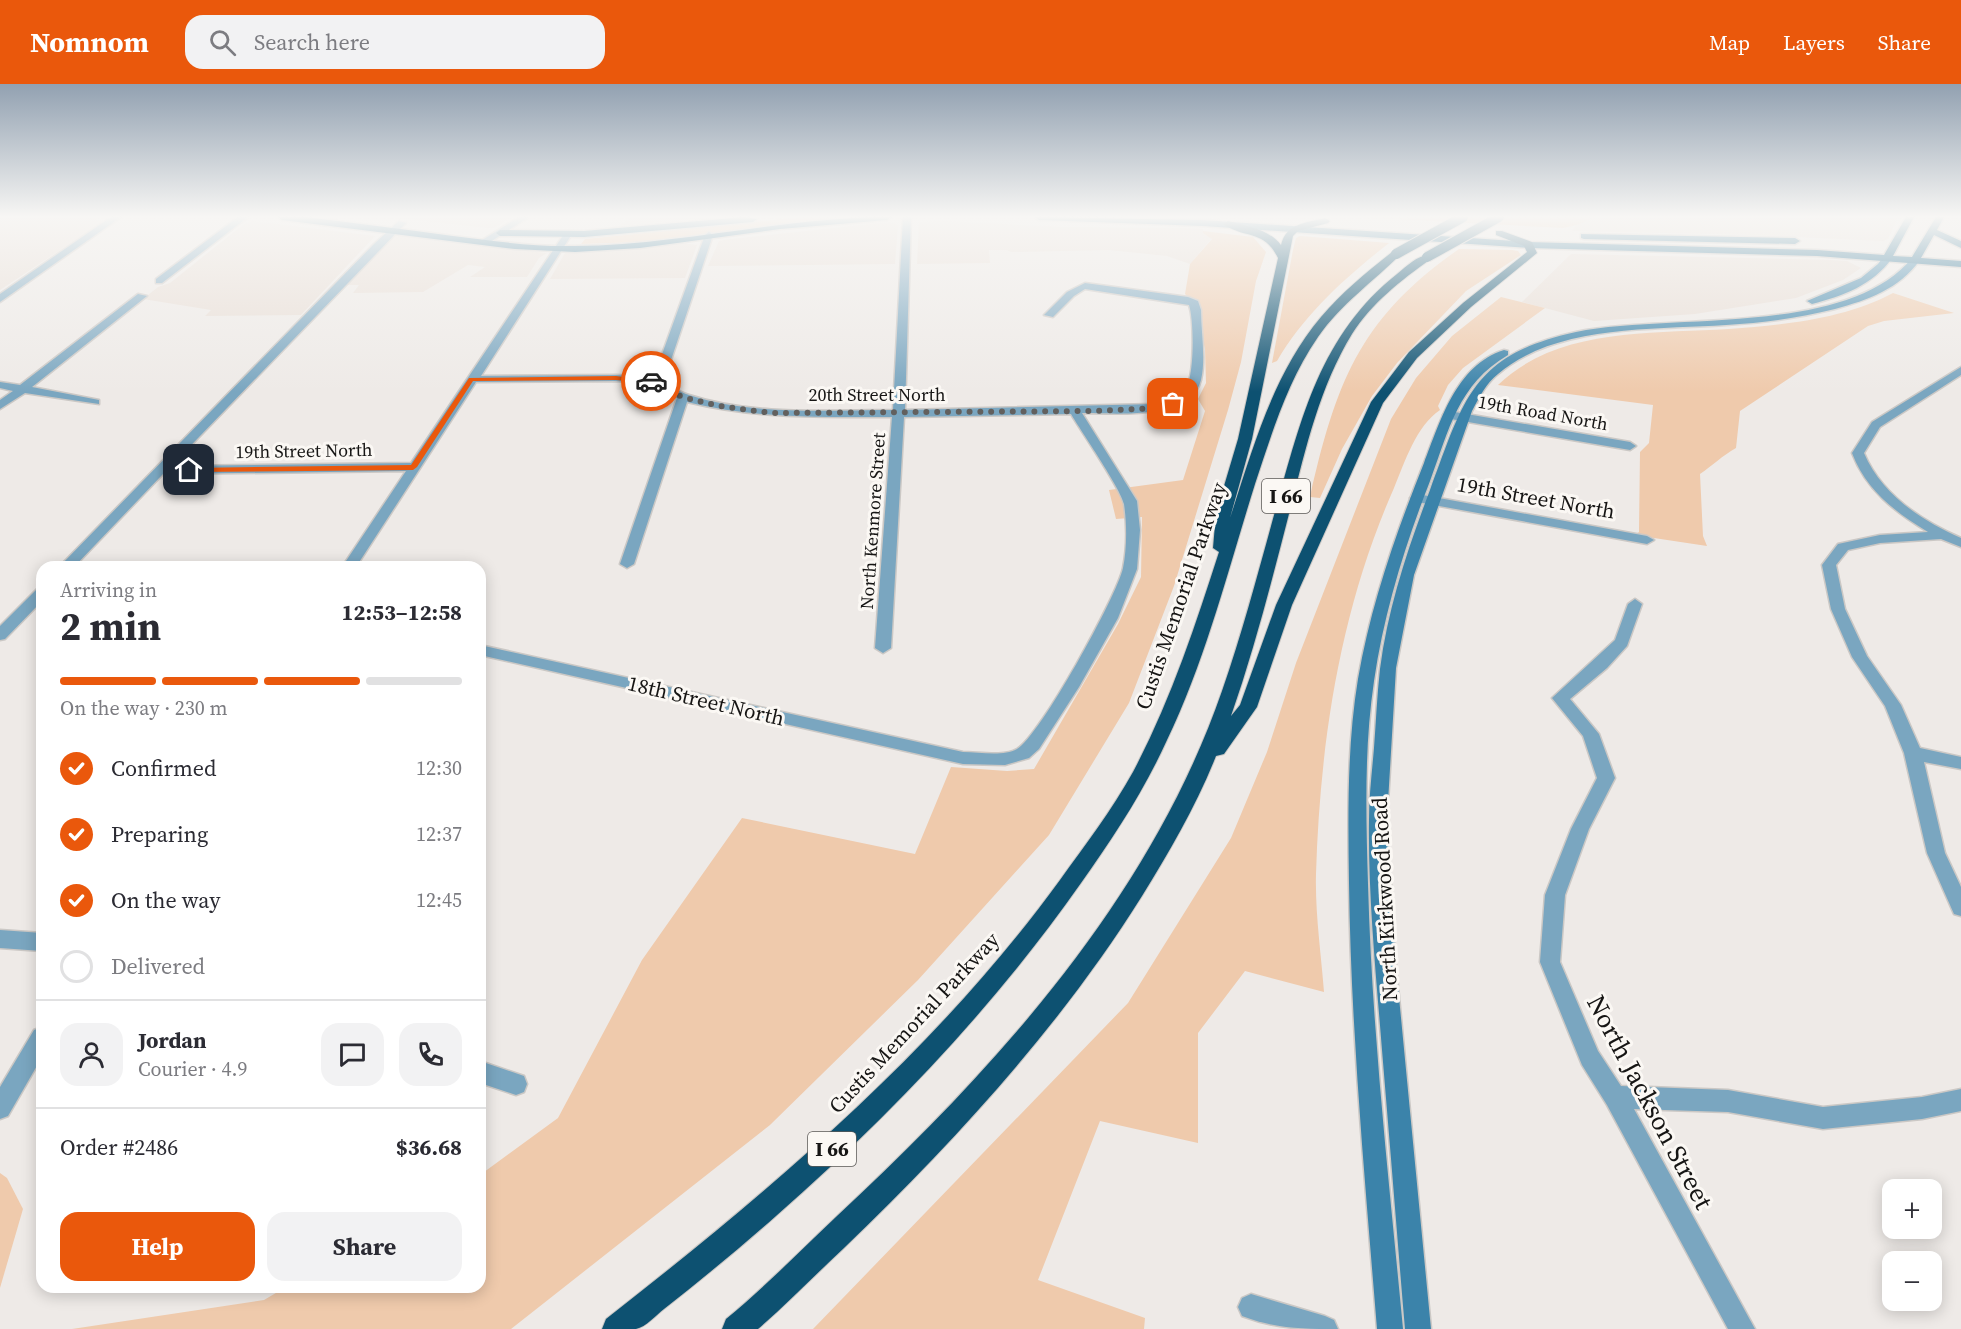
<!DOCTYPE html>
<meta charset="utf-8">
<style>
:root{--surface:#fff;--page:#f2f2f3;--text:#2b2b33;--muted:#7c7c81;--line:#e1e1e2;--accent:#ea580c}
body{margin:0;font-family:"Source Serif 4",serif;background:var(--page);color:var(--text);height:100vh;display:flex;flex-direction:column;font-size:22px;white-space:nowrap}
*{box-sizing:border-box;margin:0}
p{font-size:20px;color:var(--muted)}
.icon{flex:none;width:33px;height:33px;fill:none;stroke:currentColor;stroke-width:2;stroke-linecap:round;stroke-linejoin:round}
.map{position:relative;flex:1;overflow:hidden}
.sheet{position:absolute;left:36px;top:477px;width:450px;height:732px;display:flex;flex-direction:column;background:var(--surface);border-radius:18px;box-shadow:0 3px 15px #0003}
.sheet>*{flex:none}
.controls{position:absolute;left:1882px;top:1095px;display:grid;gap:12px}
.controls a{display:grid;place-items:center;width:60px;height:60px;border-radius:12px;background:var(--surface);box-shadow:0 3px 15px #0003;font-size:30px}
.pin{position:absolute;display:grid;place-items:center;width:51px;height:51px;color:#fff;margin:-26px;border-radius:12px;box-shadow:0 3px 9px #0006}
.courier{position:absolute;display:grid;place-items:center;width:60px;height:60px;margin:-30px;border:4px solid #ea580c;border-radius:50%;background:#fff;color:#222;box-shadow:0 2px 8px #0007}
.head em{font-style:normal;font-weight:700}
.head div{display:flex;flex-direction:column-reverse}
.head{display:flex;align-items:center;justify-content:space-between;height:102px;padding:0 24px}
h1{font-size:39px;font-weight:700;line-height:45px}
.bar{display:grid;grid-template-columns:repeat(4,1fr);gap:9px 6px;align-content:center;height:72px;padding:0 24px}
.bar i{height:8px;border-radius:4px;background:var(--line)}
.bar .selected{background:var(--accent)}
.bar p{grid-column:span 4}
.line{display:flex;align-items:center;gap:15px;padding:0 24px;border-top:2px solid var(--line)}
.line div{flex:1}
.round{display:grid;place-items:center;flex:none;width:63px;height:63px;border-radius:18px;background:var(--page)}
ol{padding:0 24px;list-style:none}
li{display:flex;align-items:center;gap:18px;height:66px}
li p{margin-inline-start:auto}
li .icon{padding:6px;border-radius:50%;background:var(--accent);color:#fff;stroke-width:4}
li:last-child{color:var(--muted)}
li i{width:33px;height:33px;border:3px solid var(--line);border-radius:50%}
.primary-button{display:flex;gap:12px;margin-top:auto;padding:12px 24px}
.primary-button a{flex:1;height:69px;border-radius:18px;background:var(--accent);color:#fff;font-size:24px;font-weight:700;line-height:69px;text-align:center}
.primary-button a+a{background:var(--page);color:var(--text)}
header{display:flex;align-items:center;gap:36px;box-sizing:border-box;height:84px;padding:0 30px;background:var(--accent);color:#fff}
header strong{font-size:28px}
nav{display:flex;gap:33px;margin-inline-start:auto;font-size:21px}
.search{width:420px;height:54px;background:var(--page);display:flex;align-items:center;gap:15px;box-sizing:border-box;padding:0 21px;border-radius:18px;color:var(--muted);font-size:22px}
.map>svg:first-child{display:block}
.built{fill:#e8ddd5}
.green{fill:#efcaac}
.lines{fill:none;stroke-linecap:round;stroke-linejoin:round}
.minor-casing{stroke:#cbc8c5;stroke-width:3}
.secondary-casing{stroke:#cbc8c5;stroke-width:3}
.primary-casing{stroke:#cbc8c5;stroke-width:3}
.motorway-casing{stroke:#cbc8c5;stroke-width:2}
.minor{fill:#7aa6c0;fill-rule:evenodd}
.secondary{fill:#3b83aa;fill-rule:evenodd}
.primary{fill:#1c688d;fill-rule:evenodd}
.motorway{fill:#0d5171;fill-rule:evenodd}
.motorway-bridge-casing{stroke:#cbc8c5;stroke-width:12;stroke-linecap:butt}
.motorway-bridge{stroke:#0d5171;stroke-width:10}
.route{fill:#ea580c}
.done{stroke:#62605e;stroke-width:6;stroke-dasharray:0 10.8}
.labels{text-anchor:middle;stroke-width:6;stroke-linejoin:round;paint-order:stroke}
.far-street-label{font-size:18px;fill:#161514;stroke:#fbf8f4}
.shield{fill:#fbf8f4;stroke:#5b5957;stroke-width:1.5}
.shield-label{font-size:20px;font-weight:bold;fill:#161514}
.street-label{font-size:21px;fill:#161514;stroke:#fbf8f4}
.near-street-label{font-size:26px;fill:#161514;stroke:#fbf8f4}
</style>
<header>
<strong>Nomnom</strong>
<div class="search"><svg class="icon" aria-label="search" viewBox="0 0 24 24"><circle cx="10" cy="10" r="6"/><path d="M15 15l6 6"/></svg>Search here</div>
<nav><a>Map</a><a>Layers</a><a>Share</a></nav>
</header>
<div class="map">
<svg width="1961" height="1245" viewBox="0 0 1961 1245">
<rect width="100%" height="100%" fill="#eeeae7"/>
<g class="built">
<polygon points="0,133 85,133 104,137 0,206"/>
<polygon points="390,133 511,133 494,144 488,144"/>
<polygon points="632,133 721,133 619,142"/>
<polygon points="1595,133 1898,133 1888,155 1883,157 1749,151 1572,147 1577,141"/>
<polygon points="252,137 375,152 301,231 205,232 211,226 143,215 158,203 170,199 244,140"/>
<polygon points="945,137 1062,143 1184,144 1203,145 1203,149 1212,154 1190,180 1167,172 1109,166 1011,168 1007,166 989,166 990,179 917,180 919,138"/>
<polygon points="890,138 898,141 895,180 708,182 719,157 723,156"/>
<polygon points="396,151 547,169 539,174 527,193 470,193 485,183 468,181 423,208 353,209 359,201 345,201"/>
<polygon points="682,159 697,161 685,194 550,195 565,169"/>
<polygon points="1571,170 1831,176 1847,177 1861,184 1843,196 1796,214 1695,230 1594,237 1522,218"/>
</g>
<g class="green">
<polygon points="803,133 846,133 640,158 581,160 585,155"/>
<polygon points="1358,133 1595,133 1577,141 1563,144"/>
<polygon points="1203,147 1253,153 1266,168 1256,197 1241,278 1228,326 1174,502 1129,619 1049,751 918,896 770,1041 511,1245 72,1245 264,1216 286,1203 480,1203 480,1091 558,1034 642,876 742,734 915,770 951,683 1007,687 1034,685 1118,540 1141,493 1142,433 1116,435 1109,406 1183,396 1205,327 1198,315 1206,299 1205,265 1194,219 1185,210 1190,180 1212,155 1203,149"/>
<path d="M1300,152l89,7c-43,34 -84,70 -112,118l-5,2 21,-113 3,-12z"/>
<path d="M1459,165l53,1 6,1 3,4 -55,36 -69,72 -25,33 -30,53 -22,49 -10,-1c26,-115 50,-179 149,-248z"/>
<path d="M1893,209l61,20 -70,8 -16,5 -128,85 -4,37c-14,8 -23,17 -36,26l3,62 4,10 -73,-11 5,-3 1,-80 9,-9 4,-38 -155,-20c60,-58 153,-51 231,-56 54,-4 116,-10 164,-36z"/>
<path d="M1501,213l44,11 -82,60 -15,17 -10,21 2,4c-24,16 -35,52 -46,78 -54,122 -74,254 -78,386 -1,39 5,79 8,118l-79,-21 -47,62v110l-98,-22 -62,159 107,38 -1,11h-331l315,-326 103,-165 36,-86 29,-89 95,-244 25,-41 36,-42z"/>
<polygon points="0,1089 7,1094 23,1125 0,1204"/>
</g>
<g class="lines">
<g class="minor-casing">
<g id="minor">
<polygon points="111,133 121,133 0,218 0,210"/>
<polygon points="238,133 248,133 162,199 156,199 156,195"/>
<polygon points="519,133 529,133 487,160 479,158"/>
<path d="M903,133h8l-6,193 250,-6c11,-2 23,-5 30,-14 10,-13 9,-70 4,-85l-104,-16 -11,7 -21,21 -9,-2 23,-23 18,-9 103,14 10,4 3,9c0,23 5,48 0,70 -10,41 -87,33 -119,33l55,88 3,29 -3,39 -19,49 -39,69 -40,62 -10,9 -24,7 -42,-1 -483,-109v-10l483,107c16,0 40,5 54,-3 23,-13 100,-153 106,-181 4,-20 4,-44 1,-64 -3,-15 -43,-73 -53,-90l-167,3 -13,231 -8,5 -8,-5 17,-231c-71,0 -135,2 -205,-15l-53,162 -7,4 -7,-4 57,-166 -27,-14 -34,-3 -140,1 -120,185h-14l64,-96 -243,3 -89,93h-15l315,-323 25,-23 7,2 -235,243 240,-3 153,-229 4,-3 4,3 -91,142 135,-1 34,2 6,-6 49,-136 4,-3 4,3 -46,137 -7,8c9,5 19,12 29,15 64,21 137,15 204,15z"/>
<polygon points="138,210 147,212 32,303 99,316 99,320 25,309 0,325 0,316 13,307 0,304 0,298 20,301"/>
<path d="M1961,283v8l-81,52 -16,26c17,41 58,68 97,85v9l-20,-8 -61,4 -32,7 -12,15 9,44 22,47 34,49 19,43 41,9v12l-37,-7 21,91 16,34v29l-7,-2 -27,-61 -23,-100 -19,-47 -33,-49 -21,-48 -9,-44 16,-21 42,-9 48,-3c-33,-20 -62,-42 -76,-79l20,-31z"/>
<polygon points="1449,327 1630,358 1636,362 1630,366 1445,334 1443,331"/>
<polygon points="1417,410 1647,452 1654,456 1647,460 1412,417 1410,414"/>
<polygon points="42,503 42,517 5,555 0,556 0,542 37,505"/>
<polygon points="1635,515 1642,520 1627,562 1607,584 1570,615 1599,650 1615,694 1589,745 1565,811 1560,878 1598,967 1621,1002 1728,1006 1823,1023 1922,1013 1961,1005 1961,1027 1922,1035 1823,1045 1728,1028 1634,1025 1755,1245 1728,1245 1607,1021 1582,981 1540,878 1545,811 1571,745 1597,694 1583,652 1552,614 1615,556 1628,520"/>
<polygon points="0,846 42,849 42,867 0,864"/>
<polygon points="42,943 42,973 8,1032 0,1035 0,1003 34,946"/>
<polygon points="480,977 524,992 527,1000 524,1008 516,1011 480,999"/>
<path d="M1251,1210l74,22 9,4 4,9c-37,0 -61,0 -96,-13l-4,-9 4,-9z"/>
</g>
</g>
<g class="secondary-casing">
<g id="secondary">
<path d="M1884,172l8,2c-19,27 -49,38 -80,46l-5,-3 54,-23 17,-14z"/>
<path d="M1912,174l8,2c-21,29 -52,40 -85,49 -36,9 -72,14 -109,16 -71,5 -170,-1 -228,49 -12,9 -19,24 -26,37l-58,164 -18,93 -9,151 9,147 35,363h-26c-8,-93 -15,-186 -23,-279 -6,-76 -14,-154 -13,-230 0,-24 3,-48 5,-72 2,-26 3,-53 6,-79 8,-62 28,-121 50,-179 34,-90 41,-135 146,-158 93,-19 272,5 336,-74z"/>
<path d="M1504,266l4,1v4c-50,29 -59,75 -78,126 -25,64 -46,131 -56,200 -10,67 -8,135 -6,203 4,149 21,297 35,445h-26c-12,-148 -26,-297 -28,-446 -1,-67 -2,-137 9,-204 13,-75 38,-146 66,-216 16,-41 32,-98 80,-113z"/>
</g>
</g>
<g class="primary-casing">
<g id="primary">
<path d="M278,133h27c49,6 99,12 148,19 41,5 81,11 122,10 106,-1 209,-29 316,-29l-4,3 -107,9 -140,19 -65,4 -60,-3 -233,-29z"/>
<polygon points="744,133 757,135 753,138 584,153 500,152 496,149 500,146 584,147"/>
<polygon points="1035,133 1203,136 1529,158 1817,166 1884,171 1906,133 1914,133 1893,172 1912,173 1936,133 1944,133 1937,146 1961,157 1961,164 1934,151 1921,174 1961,177 1961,183 1817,172 1529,164 1203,142 1039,136"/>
<polygon points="1581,150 1795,154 1800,157 1795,160 1584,155 1581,154"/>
</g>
</g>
<g class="motorway-casing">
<g id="motorway">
<path d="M1325,134l5,3 -2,2 -30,8 -5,5 -41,203 -22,79c23,-70 43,-144 91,-201 21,-25 46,-45 71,-65l9,2c-28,28 -60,50 -83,83 -31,45 -46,96 -63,147 -27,86 -49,175 -88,256 -23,51 -54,98 -86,143 -87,124 -191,233 -305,333 -36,32 -74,63 -112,93 -8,6 -18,18 -28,20 -10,0 -24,0 -34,0l4,-10c166,-130 329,-267 454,-439 25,-35 52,-70 73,-108 37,-70 62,-145 86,-220l-6,-4 3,-35 22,-74 40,-181c-14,-29 -34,-19 -55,-34l5,-3c18,5 41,8 53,24 5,-22 25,-22 44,-27z"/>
<path d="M1496,147h6l30,11 5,11 -66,54 -54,51 -34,45 -91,202 -35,102 -33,47 -8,2c-19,48 -46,95 -74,140 -82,131 -187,245 -298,352 -29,27 -56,55 -86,81h-36l4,-10c39,-32 74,-68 111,-103 158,-147 313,-317 385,-525 21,-60 37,-122 54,-183 25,-90 45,-174 121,-234 10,-8 21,-20 34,-19v4c-30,21 -60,45 -79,75 -32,52 -46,113 -61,172 -18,70 -36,141 -60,210l9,-11 36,-100 95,-203 38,-50 54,-49 64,-51 -3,-6 -28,-11z"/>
</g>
</g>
<use href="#minor" class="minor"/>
<use href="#secondary" class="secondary"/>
<use href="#primary" class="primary"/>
<use href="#motorway" class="motorway"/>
<g class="motorway-bridge-casing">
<g id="motorway-bridge">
<polyline points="1396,170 1463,133"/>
<polyline points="1427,173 1499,133"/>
</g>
</g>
<use href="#motorway-bridge" class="motorway-bridge"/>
</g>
<linearGradient id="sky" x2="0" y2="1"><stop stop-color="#92a1b1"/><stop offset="0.43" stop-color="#f7f6f4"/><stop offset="1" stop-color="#f7f6f4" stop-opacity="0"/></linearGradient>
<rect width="1961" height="308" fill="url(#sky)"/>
<polygon class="route" points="616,292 655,297 651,299 616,296 473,297 417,383 413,386 189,388 185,386 189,384 411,381 469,294"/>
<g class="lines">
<polyline class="done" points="651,297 682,313 719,322 771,329 1096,327 1156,324 1173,320"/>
</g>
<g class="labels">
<g class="far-street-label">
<text x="877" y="317">20th Street North</text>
<text transform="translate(1543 329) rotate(10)" y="6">19th Road North</text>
<text transform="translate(304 367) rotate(-1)" y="6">19th Street North</text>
<text transform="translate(873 437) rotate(-86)" y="6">North Kenmore Street</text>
</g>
<g class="shield">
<rect x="1262" y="395" width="48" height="34" rx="4.5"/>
<rect x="808" y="1048" width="48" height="34" rx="4.5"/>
</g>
<g class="shield-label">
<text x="1286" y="419">I 66</text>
<text x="832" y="1072">I 66</text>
</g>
<g class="street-label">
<text transform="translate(1536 414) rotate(10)" y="7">19th Street North</text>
<text transform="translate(1181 512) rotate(-71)" y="7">Custis Memorial Parkway</text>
<text transform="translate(706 617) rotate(13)" y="7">18th Street North</text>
<text transform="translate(1385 815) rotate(-93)" y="7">North Kirkwood Road</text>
<text transform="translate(914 939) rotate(-47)" y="7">Custis Memorial Parkway</text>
</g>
<g class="near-street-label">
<text transform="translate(1650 1018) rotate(62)" y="9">North Jackson Street</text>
</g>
</g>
</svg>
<div class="controls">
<a>+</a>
<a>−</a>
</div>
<div class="pin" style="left:1173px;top:320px;background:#ea580c"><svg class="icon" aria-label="bag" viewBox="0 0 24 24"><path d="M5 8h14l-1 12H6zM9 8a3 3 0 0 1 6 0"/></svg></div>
<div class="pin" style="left:189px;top:386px;background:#1f2937"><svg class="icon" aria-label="home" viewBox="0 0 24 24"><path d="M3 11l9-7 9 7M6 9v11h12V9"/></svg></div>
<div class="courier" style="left:651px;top:297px"><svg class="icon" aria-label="car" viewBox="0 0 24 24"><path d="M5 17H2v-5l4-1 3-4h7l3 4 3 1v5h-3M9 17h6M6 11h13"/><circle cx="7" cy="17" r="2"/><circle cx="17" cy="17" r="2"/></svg></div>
<section class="sheet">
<div class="head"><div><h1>2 min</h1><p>Arriving in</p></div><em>12:53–12:58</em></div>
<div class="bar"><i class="selected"></i><i class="selected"></i><i class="selected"></i><i></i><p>On the way · 230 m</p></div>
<ol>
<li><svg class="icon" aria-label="check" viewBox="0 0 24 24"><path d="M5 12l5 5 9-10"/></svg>Confirmed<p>12:30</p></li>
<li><svg class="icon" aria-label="check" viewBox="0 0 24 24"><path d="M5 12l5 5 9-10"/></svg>Preparing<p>12:37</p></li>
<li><svg class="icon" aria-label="check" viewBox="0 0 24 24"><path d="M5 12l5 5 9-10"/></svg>On the way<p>12:45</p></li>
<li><i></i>Delivered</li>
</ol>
<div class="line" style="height:108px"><a class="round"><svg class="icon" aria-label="person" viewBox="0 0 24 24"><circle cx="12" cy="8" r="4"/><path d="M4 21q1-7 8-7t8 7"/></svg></a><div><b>Jordan</b><p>Courier · 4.9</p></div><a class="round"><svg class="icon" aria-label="chat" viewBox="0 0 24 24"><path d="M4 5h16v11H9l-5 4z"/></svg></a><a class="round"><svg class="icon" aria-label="phone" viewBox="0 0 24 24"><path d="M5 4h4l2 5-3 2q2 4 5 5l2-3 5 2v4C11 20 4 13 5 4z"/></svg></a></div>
<div class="line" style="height:78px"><div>Order #2486</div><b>$36.68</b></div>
<div class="primary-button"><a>Help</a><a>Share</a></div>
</section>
</div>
